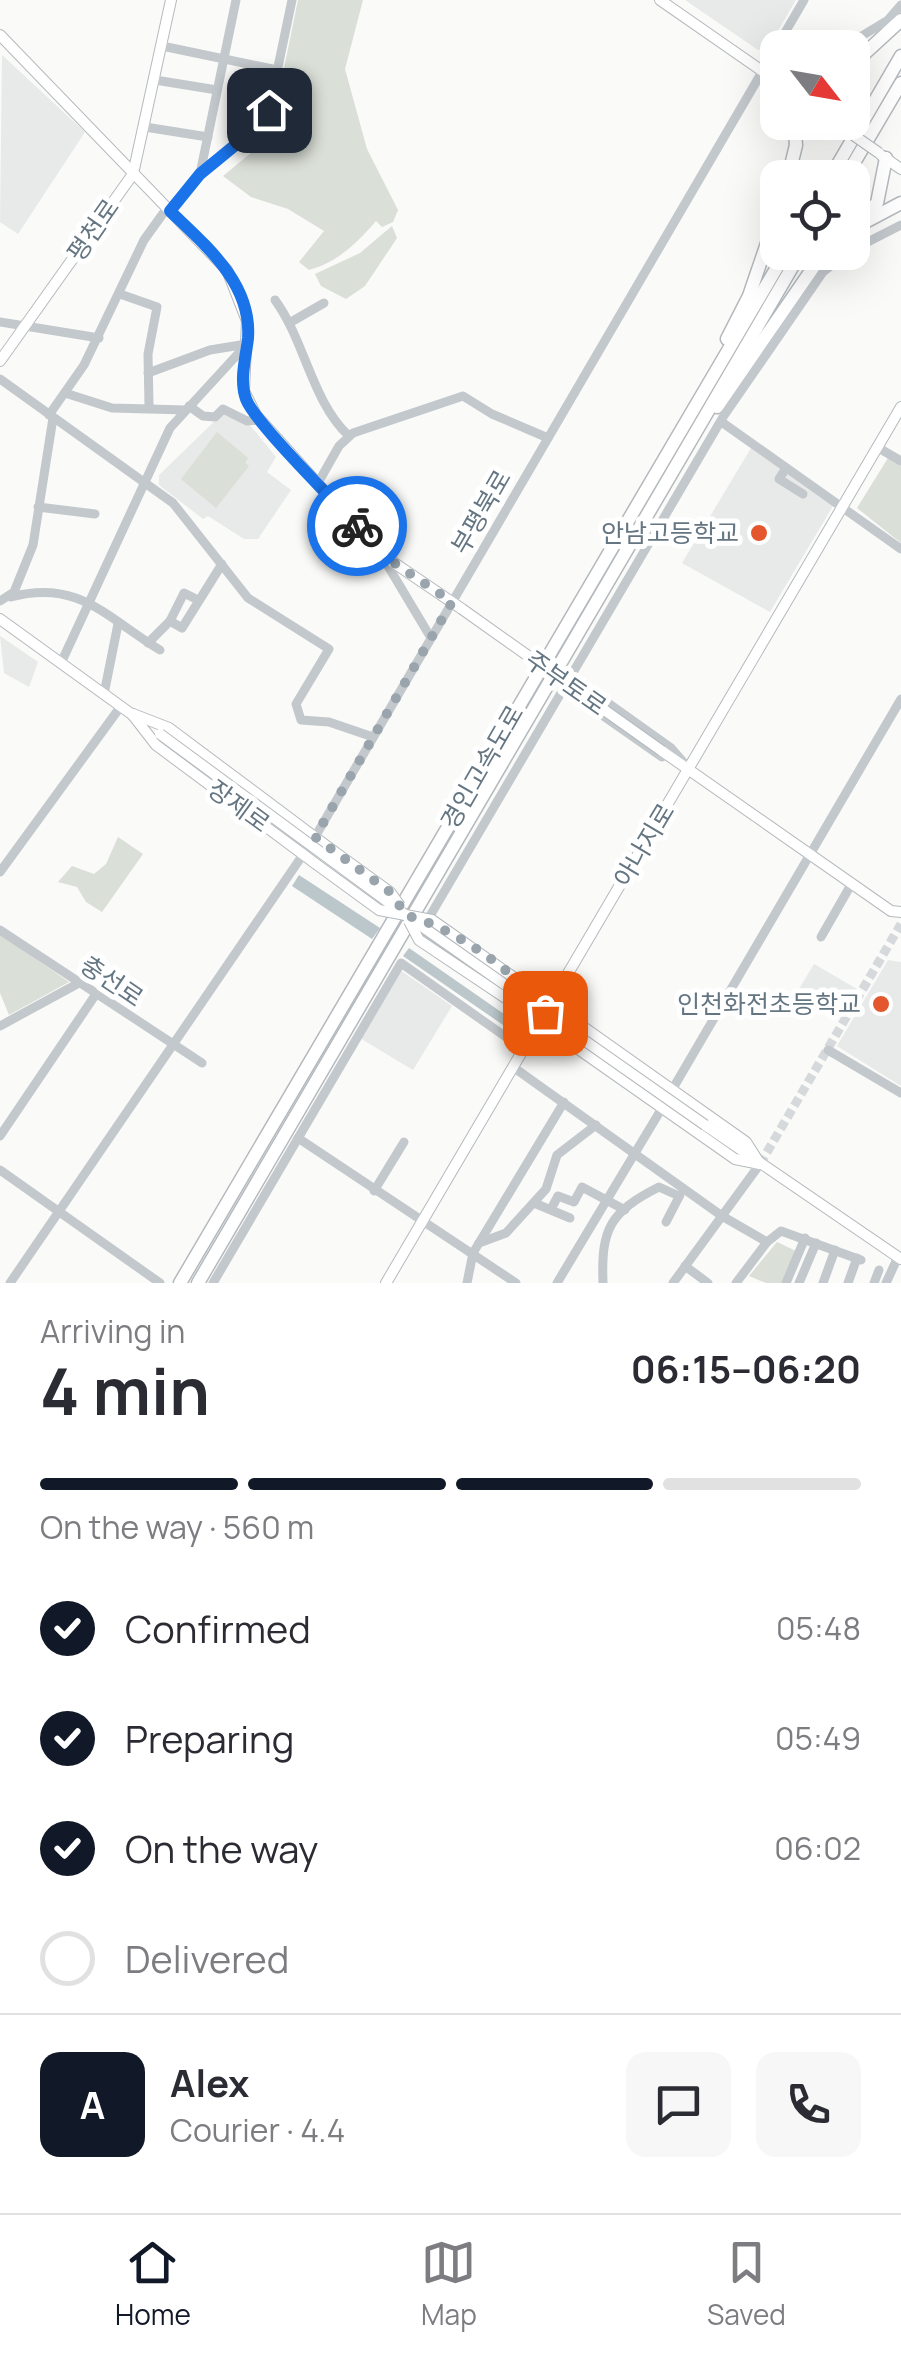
<!DOCTYPE html>
<meta charset="utf-8">
<style>
:root{--surface:#fff;--page:#f7f7f7;--text:#2b2b33;--muted:#7c7c81;--line:#e1e1e2;--accent:#111827}
body{margin:0;font-family:Manrope,"Noto Sans KR",sans-serif;background:var(--page);color:var(--text);height:100vh;display:flex;flex-direction:column;font-size:38px;white-space:nowrap}
*{box-sizing:border-box;margin:0}
p{font-size:32px;color:var(--muted)}
.icon{flex:none;width:55px;height:55px;fill:none;stroke:currentColor;stroke-width:2;stroke-linecap:round;stroke-linejoin:round}
.map{position:relative;height:1283px;overflow:hidden}
.panel{display:flex;flex-direction:column;background:var(--surface);flex:1}
.panel>*{flex:none}
.needle{width:65px;rotate:121deg}
.tools{position:absolute;left:760px;top:30px;display:grid;gap:20px}
.tools a{display:grid;place-items:center;width:110px;height:110px;border-radius:20px;background:var(--surface);box-shadow:0 10px 40px #0002;font-size:50px}
.pin{position:absolute;display:grid;place-items:center;width:85px;height:85px;color:#fff;margin:-42px;border-radius:20px;box-shadow:0 5px 15px #0006}
.courier{position:absolute;display:grid;place-items:center;width:100px;height:100px;margin:-50px;border:8px solid #1a73e8;border-radius:50%;background:#fff;color:#222;box-shadow:0 2px 12px #0007}
.overview em{font-style:normal;font-weight:700}
.overview div{display:flex;flex-direction:column-reverse}
.overview{display:flex;align-items:center;justify-content:space-between;height:170px;padding:0 40px}
h1{font-size:65px;font-weight:700;line-height:75px}
.bar{display:grid;grid-template-columns:repeat(4,1fr);gap:15px 10px;align-content:center;height:120px;padding:0 40px}
.bar i{height:12px;border-radius:8px;background:var(--line)}
.bar .active{background:var(--accent)}
.bar p{grid-column:span 4}
.line{display:flex;align-items:center;gap:25px;padding:0 40px;border-top:2px solid var(--line)}
.line div{flex:1}
.round{display:grid;place-items:center;flex:none;width:105px;height:105px;border-radius:20px;background:var(--page)}
ol{padding:0 40px;list-style:none}
li{display:flex;align-items:center;gap:30px;height:110px}
li p{margin-inline-start:auto}
li .icon{padding:10px;border-radius:50%;background:var(--accent);color:#fff;stroke-width:4}
li:last-child{color:var(--muted)}
li i{width:55px;height:55px;border:5px solid var(--line);border-radius:50%}
.tab-bar{display:flex;justify-content:space-around;align-items:center;height:140px;border-top:2px solid var(--line);background:var(--surface);font-size:28px;color:var(--muted)}
.tab-bar a{display:grid;justify-items:center;gap:5px}
.tab-bar .active{color:var(--accent)}
.map>svg:first-child{display:block}
.built{fill:#e8e9e9}
.green{fill:#dadfd7}
.water{fill:#bbc7cb}
.lines{fill:none;stroke-linecap:round;stroke-linejoin:round}
.minor-tunnel{stroke:#d5d9db;stroke-width:9;stroke-dasharray:9 4.5;stroke-linecap:butt}
.major-casing{stroke:#b5babe;stroke-width:12}
.highway-casing{stroke:#b4b9bd;stroke-width:15}
.minor{stroke:#c3c8cc;stroke-width:9}
.major{stroke:#fff;stroke-width:10}
.highway{stroke:#fff;stroke-width:12}
.major-bridge-casing{stroke:#b5babe;stroke-width:12;stroke-linecap:butt}
.major-bridge{stroke:#fff;stroke-width:10}
.done{stroke:#99a4ac;stroke-width:10;stroke-dasharray:0 18}
.route{stroke:#1a73e8;stroke-width:12}
.poi-dot{fill:#e4572e;stroke:#fff;stroke-width:4}
.labels{text-anchor:middle;stroke-width:10;stroke-linejoin:round;paint-order:stroke}
.street-label{font-size:25px;fill:#657683;stroke:#fff}
.poi-label{font-size:25px;fill:#657683;stroke:#fff;text-anchor:end}
</style>
<div class="map">
<svg width="901" height="1283" viewBox="0 0 901 1283">
<rect width="100%" height="100%" fill="#fafaf8"/>
<g class="built">
<polygon points="685,0 796,0 768,48 758,50"/>
<polygon points="2,55 85,132 18,234 0,222"/>
<polygon points="224,412 249,424 276,457 267,472 291,490 258,539 244,539 208,516 203,519 159,485 159,475"/>
<polygon points="751,448 833,506 770,612 682,563"/>
<polygon points="0,636 38,662 29,687 4,673"/>
<polygon points="888,960 901,962 901,1086 837,1046"/>
<polygon points="814,964 857,989 842,1014 799,989"/>
<polygon points="400,970 452,1006 413,1070 358,1037"/>
</g>
<g class="green">
<path d="M298,0h65l-18,69 22,80 31,61 -5,12 -11,5 -6,-6c-19,22 -38,41 -67,49l-10,-8 25,-31 -36,-22 -37,-12 -28,-21 51,-42 -6,-8 8,-19z"/>
<polygon points="392,226 397,238 365,286 346,299 321,286 315,274 360,253"/>
<polygon points="217,432 248,458 245,463 249,466 216,508 181,479"/>
<polygon points="888,458 901,466 901,543 857,508"/>
<polygon points="118,837 143,854 102,912 86,902 77,887 58,882 72,866 94,874 106,864"/>
<polygon points="0,934 69,982 9,1015 0,993"/>
<polygon points="777,1242 796,1251 785,1283 766,1283 749,1276"/>
</g>
<g class="water">
<polygon points="299,875 380,928 372,939 292,886"/>
<polygon points="409,948 517,1023 526,1019 519,1036 403,956"/>
</g>
<g class="lines">
<polyline class="minor-tunnel" points="760,1164 901,924"/>
<g class="major-casing">
<g id="major">
<polyline points="660,0 778,82"/>
<polyline points="0,35 227,270 247,321 244,391 256,415 381,554 462,609"/>
<polyline points="881,155 901,169"/>
<polyline points="0,361 133,174 171,0"/>
<polyline points="0,619 137,718"/>
<polyline points="132,714 156,745 316,864"/>
<polyline points="133,714 169,728 328,847"/>
<polyline points="662,751 891,911 901,912"/>
<polyline points="533,991 554,1032 735,1159 760,1164"/>
<polyline points="522,1009 565,1014 746,1142 760,1164"/>
<polyline points="705,1125 901,1259"/>
<polyline points="386,1283 901,407"/>
</g>
</g>
<g class="highway-casing">
<g id="highway">
<polyline points="852,65 901,20"/>
<polyline points="788,178 796,145 794,122"/>
<polyline points="830,178 901,56"/>
<polyline points="845,178 901,83"/>
<polyline points="867,221 901,203"/>
<polyline points="852,226 877,203 886,158"/>
<polyline points="727,339 749,296 778,211"/>
<polyline points="717,407 824,252"/>
<polyline points="180,1283 786,252"/>
<polyline points="198,1283 801,252"/>
</g>
</g>
<g class="minor">
<polyline points="162,46 277,70"/>
<polyline points="842,48 888,20 901,5"/>
<polyline points="155,80 217,90"/>
<polyline points="145,127 208,137"/>
<polyline points="200,174 236,0"/>
<polyline points="170,211 200,174 251,133 269,110 292,0"/>
<polyline points="852,250 901,225"/>
<polyline points="120,294 157,307 148,354 149,406"/>
<path d="M275,300c30,41 37,102 74,136"/>
<polyline points="0,322 99,338"/>
<polyline points="291,322 324,303"/>
<polyline points="148,373 210,350 247,344"/>
<polyline points="0,379 173,503 248,598 329,649 296,704 301,720 329,722 373,737"/>
<polyline points="65,393 112,408 186,410"/>
<polyline points="189,406 203,416 215,417 223,409 247,421 260,420"/>
<polyline points="49,415 84,365 144,240 167,208"/>
<polyline points="723,423 901,549"/>
<polyline points="877,447 901,461"/>
<polyline points="786,468 779,479 803,494"/>
<polyline points="318,483 339,446 353,433 463,396 492,414 548,438"/>
<polyline points="38,507 95,514"/>
<polyline points="382,556 431,638"/>
<path d="M11,597c68,-18 96,21 149,53"/>
<polyline points="0,601 14,592 33,545 53,418"/>
<polyline points="170,621 184,593 196,599"/>
<polyline points="148,643 170,621 182,628 222,564"/>
<polyline points="61,663 170,428 247,344"/>
<polyline points="570,676 671,748 684,763"/>
<polyline points="562,687 662,757"/>
<polyline points="104,694 118,624"/>
<polyline points="0,872 121,706"/>
<polyline points="426,923 481,962"/>
<polyline points="0,930 202,1063"/>
<polyline points="821,937 852,883"/>
<polyline points="531,1007 420,933 723,417 823,272 849,252"/>
<polyline points="0,1026 79,983"/>
<polyline points="828,1050 901,1093"/>
<polyline points="513,1067 722,1216 767,1242 736,1283"/>
<polyline points="672,1090 901,699"/>
<polyline points="0,1136 96,994"/>
<polyline points="298,1138 516,1283"/>
<polyline points="0,1170 160,1283"/>
<polyline points="374,1191 404,1142"/>
<polyline points="534,1203 570,1218"/>
<polyline points="551,1209 558,1196 574,1202 582,1187 625,1210"/>
<polyline points="666,1222 680,1195"/>
<polyline points="767,1242 781,1231 861,1260"/>
<polyline points="479,1243 506,1233 546,1189 557,1155 596,1125"/>
<polyline points="685,1266 708,1283"/>
<polyline points="10,1283 315,837 804,0"/>
<polyline points="213,1283 401,963 523,1049"/>
<polyline points="467,1283 473,1253 564,1102"/>
<polyline points="557,1283 662,1108"/>
<path d="M603,1283c-2,-53 6,-71 56,-96l20,9"/>
<polyline points="673,1283 760,1164"/>
<polyline points="786,1283 805,1238"/>
<polyline points="799,1283 816,1243"/>
<polyline points="823,1283 835,1250"/>
<polyline points="848,1283 857,1258"/>
<polyline points="874,1283 879,1270"/>
<polyline points="886,1283 898,1257"/>
</g>
<use href="#major" class="major"/>
<use href="#highway" class="highway"/>
<g class="major-bridge-casing">
<g id="major-bridge">
<polyline points="839,125 879,153"/>
<polyline points="462,609 662,751"/>
<polyline points="160,734 407,916 705,1125"/>
<polyline points="328,847 390,892 400,906"/>
<polyline points="316,864 379,910 432,920 533,991"/>
<polyline points="409,921 419,940 522,1009"/>
</g>
</g>
<use href="#major-bridge" class="major-bridge"/>
</g>
<g class="lines">
<path class="done" d="M357,526l24,28 71,48 -137,235 75,55 17,24c41,8 117,60 138,97"/>
<path class="route" d="M269,110l-19,23 -50,41 -30,37c35,34 82,72 78,127 -2,20 -9,41 -2,61 9,24 89,102 111,127"/>
</g>
<g class="poi-dot">
<circle cx="759" cy="533" r="10"/>
<circle cx="881" cy="1004" r="10"/>
</g>
<g class="labels">
<g class="street-label">
<text transform="translate(93 230) rotate(-55)" y="9">평천로</text>
<text transform="translate(481 512) rotate(-60)" y="9">부평북로</text>
<text transform="translate(566 683) rotate(35)" y="9">주부토로</text>
<text transform="translate(482 767) rotate(-60)" y="9">경인고속도로</text>
<text transform="translate(239 806) rotate(36)" y="9">장제로</text>
<text transform="translate(644 845) rotate(-59)" y="9">아나지로</text>
<text transform="translate(112 981) rotate(34)" y="9">충선로</text>
</g>
<g class="poi-label">
<text x="739" y="542">안남고등학교</text>
<text x="861" y="1013">인천화전초등학교</text>
</g>
</g>
</svg>
<div class="tools">
<a><svg class="needle" viewBox="-14 -14 28 28"><path d="M0-13l5 13h-10z" fill="#e53935"/><path d="M0 13l5-13h-10z" fill="#7c7c81"/></svg></a>
<a><svg class="icon" aria-label="locate" viewBox="0 0 24 24"><circle cx="12" cy="12" r="6"/><path d="M12 2v4M12 18v4M2 12h4M18 12h4"/></svg></a>
</div>
<div class="pin" style="left:545px;top:1013px;background:#ea580c"><svg class="icon" aria-label="bag" viewBox="0 0 24 24"><path d="M5 8h14l-1 12H6zM9 8a3 3 0 0 1 6 0"/></svg></div>
<div class="pin" style="left:269px;top:110px;background:#1f2937"><svg class="icon" aria-label="home" viewBox="0 0 24 24"><path d="M3 11l9-7 9 7M6 9v11h12V9"/></svg></div>
<div class="courier" style="left:357px;top:526px"><svg class="icon" aria-label="bike" viewBox="0 0 24 24"><circle cx="6" cy="16" r="4"/><circle cx="18" cy="16" r="4"/><path d="M6 16l4-8h5l3 8M10 8l3 8H6M13 5h3"/></svg></div>
</div>
<section class="panel">
<div class="overview"><div><h1>4 min</h1><p>Arriving in</p></div><em>06:15–06:20</em></div>
<div class="bar"><i class="active"></i><i class="active"></i><i class="active"></i><i></i><p>On the way · 560 m</p></div>
<ol>
<li><svg class="icon" aria-label="check" viewBox="0 0 24 24"><path d="M5 12l5 5 9-10"/></svg>Confirmed<p>05:48</p></li>
<li><svg class="icon" aria-label="check" viewBox="0 0 24 24"><path d="M5 12l5 5 9-10"/></svg>Preparing<p>05:49</p></li>
<li><svg class="icon" aria-label="check" viewBox="0 0 24 24"><path d="M5 12l5 5 9-10"/></svg>On the way<p>06:02</p></li>
<li><i></i>Delivered</li>
</ol>
<div class="line" style="height:180px"><b class="round" style="background:var(--accent);color:#fff">A</b><div><b>Alex</b><p>Courier · 4.4</p></div><a class="round"><svg class="icon" aria-label="chat" viewBox="0 0 24 24"><path d="M4 5h16v11H9l-5 4z"/></svg></a><a class="round"><svg class="icon" aria-label="phone" viewBox="0 0 24 24"><path d="M5 4h4l2 5-3 2q2 4 5 5l2-3 5 2v4C11 20 4 13 5 4z"/></svg></a></div>
</section>
<nav class="tab-bar">
<a class="active"><svg class="icon" aria-label="home" viewBox="0 0 24 24"><path d="M3 11l9-7 9 7M6 9v11h12V9"/></svg>Home</a>
<a><svg class="icon" aria-label="map" viewBox="0 0 24 24"><path d="M3 6l6-2 6 2 6-2v14l-6 2-6-2-6 2zM9 4v14M15 6v14"/></svg>Map</a>
<a><svg class="icon" aria-label="saved" viewBox="0 0 24 24"><path d="M7 4h10v16l-5-4-5 4z"/></svg>Saved</a>
</nav>
